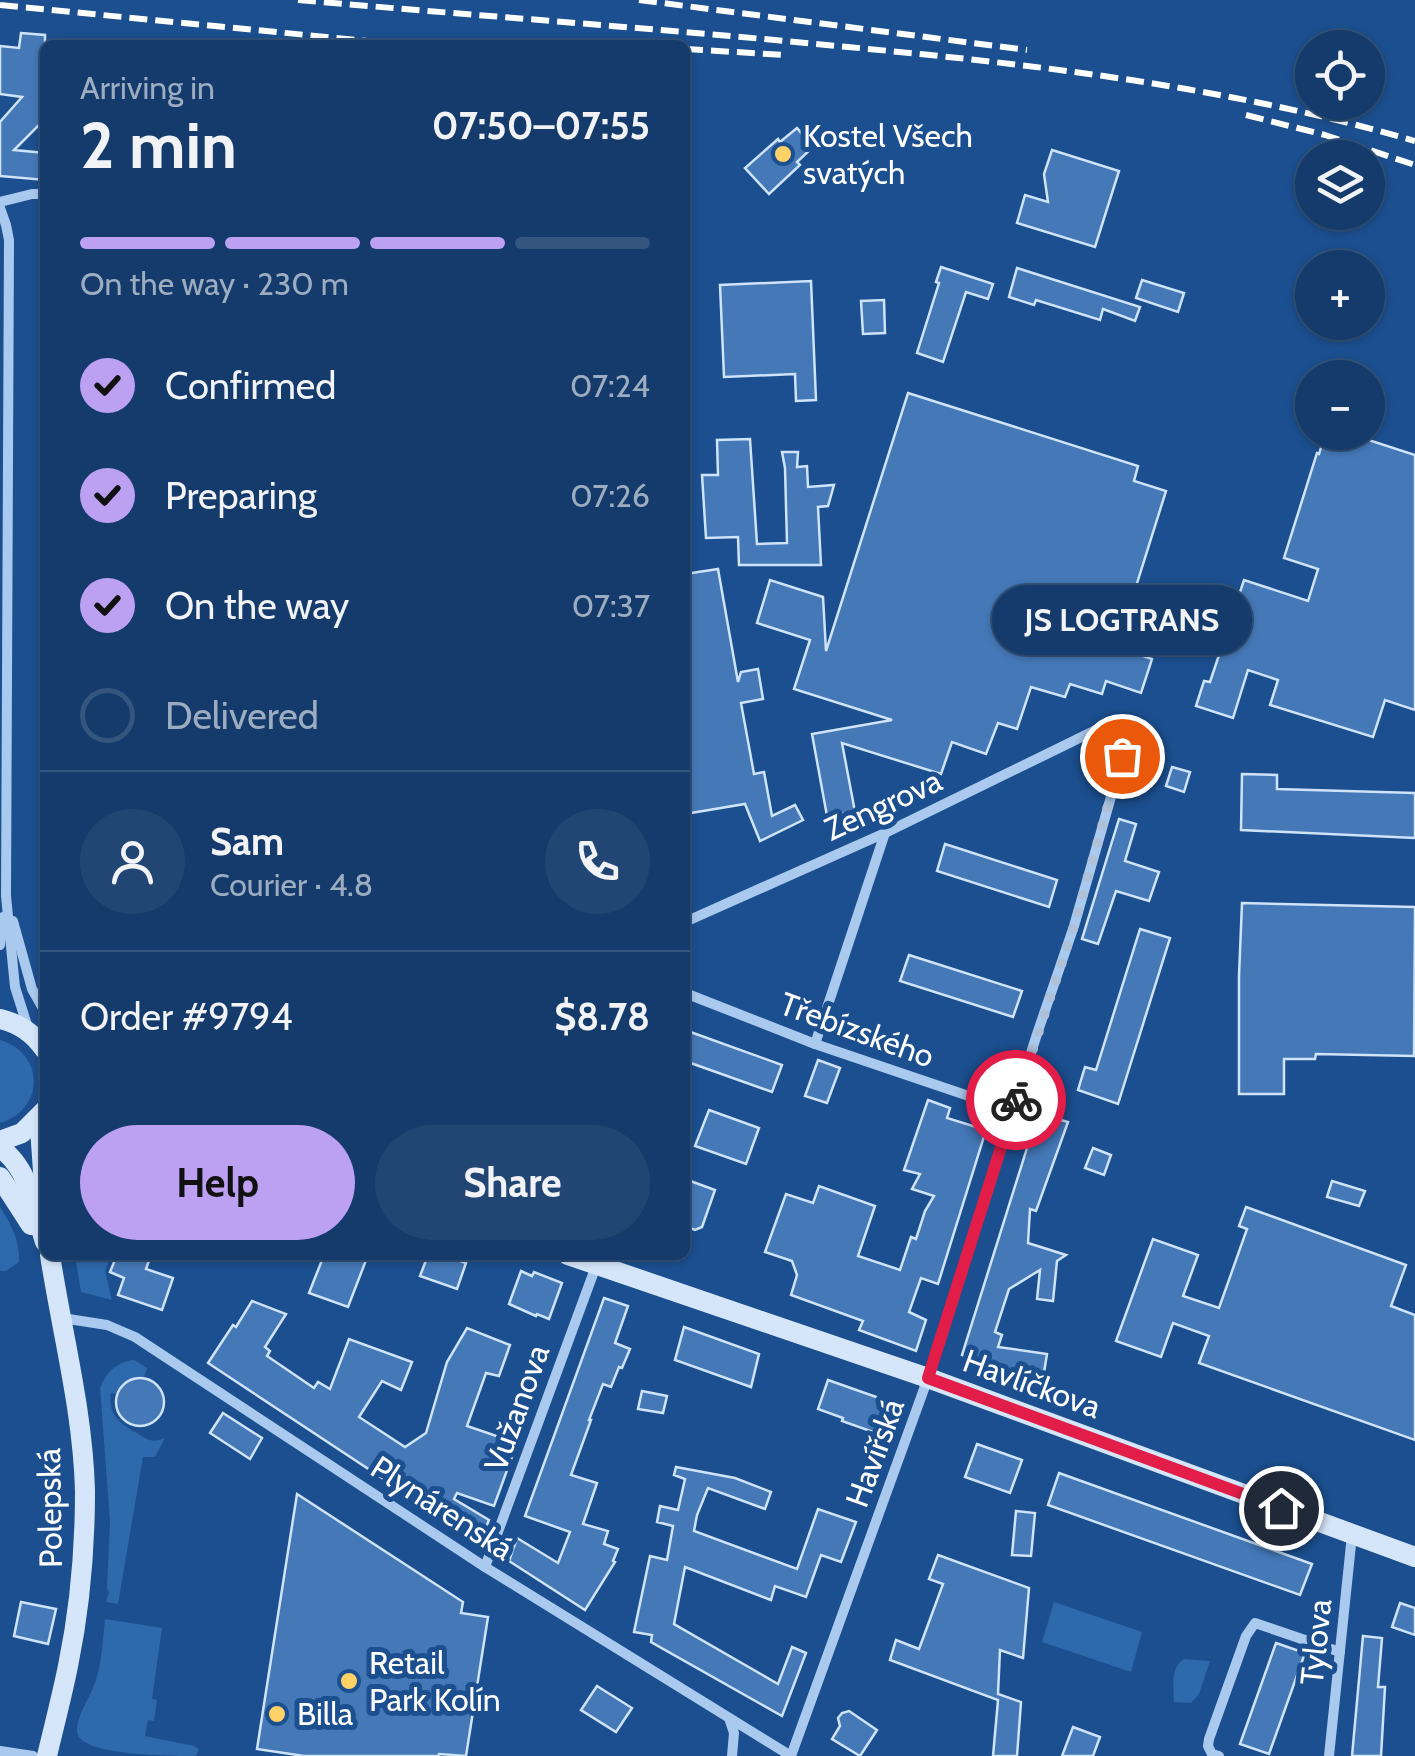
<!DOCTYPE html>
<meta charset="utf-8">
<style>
:root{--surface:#143b6b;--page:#214673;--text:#f1f3f6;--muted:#9dadc1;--line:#33557e;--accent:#bca0f2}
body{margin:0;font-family:Cabin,sans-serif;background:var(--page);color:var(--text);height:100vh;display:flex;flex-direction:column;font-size:38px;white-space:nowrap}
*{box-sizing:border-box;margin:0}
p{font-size:32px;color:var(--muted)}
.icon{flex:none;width:55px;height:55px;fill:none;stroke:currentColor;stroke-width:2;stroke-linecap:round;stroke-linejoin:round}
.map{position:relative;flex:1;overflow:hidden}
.panel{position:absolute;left:40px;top:40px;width:650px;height:1220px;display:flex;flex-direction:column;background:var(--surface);border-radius:15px;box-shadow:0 2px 8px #0004,0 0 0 2px var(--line)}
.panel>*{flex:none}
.fabs{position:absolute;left:1295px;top:30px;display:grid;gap:20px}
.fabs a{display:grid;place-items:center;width:90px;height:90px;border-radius:50%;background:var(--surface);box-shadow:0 2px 8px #0004,0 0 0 2px var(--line);font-size:50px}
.pin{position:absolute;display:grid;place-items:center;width:85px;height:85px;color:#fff;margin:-42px;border:5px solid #fff;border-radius:50%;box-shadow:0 2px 10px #0007}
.courier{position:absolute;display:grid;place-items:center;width:100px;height:100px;margin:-50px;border:8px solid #e11d48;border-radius:50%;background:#fff;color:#222;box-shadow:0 2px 12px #0007}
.bubble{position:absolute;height:70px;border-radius:35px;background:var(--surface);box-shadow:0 2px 8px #0004,0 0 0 2px var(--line);font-size:32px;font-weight:700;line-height:70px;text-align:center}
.overview em{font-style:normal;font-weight:700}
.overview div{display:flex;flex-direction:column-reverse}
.overview{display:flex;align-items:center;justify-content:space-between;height:170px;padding:0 40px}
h1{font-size:65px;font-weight:700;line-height:75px}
.bar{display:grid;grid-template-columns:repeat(4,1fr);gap:15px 10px;align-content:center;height:120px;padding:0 40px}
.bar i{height:12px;border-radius:8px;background:var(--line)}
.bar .current{background:var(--accent)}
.bar p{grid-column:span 4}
.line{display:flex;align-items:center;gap:25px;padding:0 40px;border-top:2px solid var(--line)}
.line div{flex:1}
.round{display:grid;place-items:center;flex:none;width:105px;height:105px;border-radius:52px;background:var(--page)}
ol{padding:0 40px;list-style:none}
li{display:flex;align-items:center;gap:30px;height:110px}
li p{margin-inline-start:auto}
li .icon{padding:10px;border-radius:50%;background:var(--accent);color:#111;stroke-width:4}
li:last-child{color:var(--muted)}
li i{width:55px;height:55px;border:5px solid var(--line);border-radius:50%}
.button{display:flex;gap:20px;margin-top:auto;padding:20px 40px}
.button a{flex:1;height:115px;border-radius:60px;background:var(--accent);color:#111;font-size:40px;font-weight:700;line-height:115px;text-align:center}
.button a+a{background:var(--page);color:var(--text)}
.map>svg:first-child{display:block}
.green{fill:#2e69ad}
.building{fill:#4478b7;stroke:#cfe3fa;stroke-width:2.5}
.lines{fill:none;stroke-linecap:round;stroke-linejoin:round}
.street{stroke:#a9c9ee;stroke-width:10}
.secondary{stroke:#d6e6fa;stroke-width:20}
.rail{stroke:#fff;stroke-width:6;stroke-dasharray:18 8;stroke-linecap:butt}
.done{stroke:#afc1d8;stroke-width:10;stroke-dasharray:0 18}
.route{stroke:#e11d48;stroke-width:12}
.poi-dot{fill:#ffd166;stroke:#1b4f8f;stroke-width:4}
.labels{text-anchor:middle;stroke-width:10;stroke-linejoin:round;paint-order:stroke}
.poi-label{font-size:32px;fill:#fff;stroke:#1b4f8f;text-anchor:start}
.street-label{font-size:32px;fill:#fff;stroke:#1b4f8f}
</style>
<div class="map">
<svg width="1415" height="1756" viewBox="0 0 1415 1756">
<rect width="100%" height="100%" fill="#1b4f8f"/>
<g class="green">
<path d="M0,1040c45,13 45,70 0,83z"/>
<path d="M0,1207c11,17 20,34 19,55l-13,9h-6z"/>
<polygon points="75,1255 111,1255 105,1271 112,1300 81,1292"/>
<path d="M134,1360l13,8 -3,9c-14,0 -22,4 -28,17l-5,-1c-3,21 7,29 24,39 12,7 16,12 30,6l-10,19h-12l-25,147 -12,-2 3,-10 -2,-4 3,-67 -10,-133c6,-16 17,-26 34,-28z"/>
<polygon points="1054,1602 1142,1632 1131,1672 1042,1642"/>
<path d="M105,1619l57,9 -10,71 5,1 -3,21 -6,-1 -3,16 49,10 5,3 -3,7c-23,0 -120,0 -119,-25 0,-17 14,-35 19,-51 6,-19 7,-41 9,-61z"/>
<path d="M1184,1659l26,2 -11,33 -8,9 -17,-1c0,-15 -4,-35 10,-43z"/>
</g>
<g class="building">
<polygon points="21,33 45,35 45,119 14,150 45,153 45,180 0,176 0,122 22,97 0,94 0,46 19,48"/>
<polygon points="797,128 813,147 797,162 800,165 769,194 745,168 778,139 780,142"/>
<polygon points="1052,150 1119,171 1095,247 1017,223 1025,195 1048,202 1044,174"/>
<polygon points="941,267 993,284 988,299 966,292 943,362 917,353 939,283 936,282"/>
<polygon points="1017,268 1140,307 1135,321 1103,309 1100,320 1036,300 1034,305 1009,297"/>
<polygon points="1142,280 1184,293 1178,312 1136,298"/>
<polygon points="811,281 816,400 796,401 795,374 724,377 720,285"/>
<polygon points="884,300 885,333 863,334 861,301"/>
<polygon points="908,393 1138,466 1134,481 1166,491 1117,647 1152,659 1141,693 1106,681 1102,694 1070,684 1065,697 1031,687 1017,729 998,723 986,754 952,742 941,774 842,743 855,812 827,816 812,734 892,720 794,689 810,640 757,623 770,580 823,597 826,651"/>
<polygon points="1326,432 1344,432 1415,455 1415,710 1385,700 1373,737 1270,705 1278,680 1248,670 1233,718 1196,706 1204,681 1210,682 1244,580 1308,601 1318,569 1284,558 1317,453 1319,454"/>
<polygon points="750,439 757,544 787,543 785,468 782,452 798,452 797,467 807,466 808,487 834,485 828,506 818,507 821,565 739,565 738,537 706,538 702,475 718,475 717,440"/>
<polygon points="718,569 738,682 741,672 758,669 763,699 741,703 754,774 764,772 772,816 795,805 803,820 760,841 745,804 685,814 685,574"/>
<polygon points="1172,767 1190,772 1184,792 1166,786"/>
<polygon points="1242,774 1277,775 1277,789 1415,793 1415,838 1241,830"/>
<polygon points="1119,819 1136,824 1125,861 1159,872 1149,901 1116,891 1098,944 1082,939"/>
<polygon points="945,844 1057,880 1049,907 937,871"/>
<polygon points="1242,903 1415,907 1414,1056 1316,1054 1315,1059 1284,1059 1284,1094 1239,1094 1239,976"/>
<polygon points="1140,929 1170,938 1118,1104 1078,1090 1085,1067 1096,1070"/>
<polygon points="909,955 1022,991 1013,1017 900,981"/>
<polygon points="685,1030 782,1065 772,1092 685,1061"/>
<polygon points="818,1060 840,1068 827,1103 805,1096"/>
<polygon points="928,1100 950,1108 947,1118 986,1130 938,1284 921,1278 909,1312 926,1320 916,1351 859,1330 863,1321 791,1295 797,1275 792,1261 765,1252 786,1194 813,1203 819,1186 875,1206 858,1256 900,1270 911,1237 916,1239 925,1211 934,1196 912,1189 920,1174 904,1170"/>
<polygon points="709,1110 759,1128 746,1164 695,1146"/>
<polygon points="1038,1113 1068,1122 1036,1211 1030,1209 1028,1243 1066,1255 1057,1261 1053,1301 1037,1299 1040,1270 1009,1289 995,1332 1002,1335 998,1347 1047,1354 1042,1385 962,1355"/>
<polygon points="1093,1148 1111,1155 1104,1175 1085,1168"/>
<polygon points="685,1179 715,1190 702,1227 695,1230 685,1226"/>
<polygon points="1332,1181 1365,1191 1359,1206 1327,1197"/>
<polygon points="1246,1207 1406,1265 1391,1306 1415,1315 1415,1440 1199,1363 1209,1336 1173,1323 1161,1357 1116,1341 1153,1239 1198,1255 1183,1296 1219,1308 1247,1229 1239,1226"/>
<polygon points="117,1255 151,1255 146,1269 173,1278 162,1310 118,1295 124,1278 110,1272"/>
<polygon points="324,1255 368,1255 348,1307 309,1293"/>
<polygon points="428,1255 444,1255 466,1263 457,1289 420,1276"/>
<polygon points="521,1271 532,1276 534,1272 562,1283 549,1319 537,1314 536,1316 509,1304"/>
<polygon points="604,1298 628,1306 615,1343 630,1349 622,1368 619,1367 611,1387 603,1384 589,1420 591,1420 571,1475 597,1483 583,1524 608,1531 604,1544 618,1549 613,1561 615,1562 585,1610 509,1561 517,1538 558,1563 570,1532 525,1516"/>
<polygon points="252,1301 286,1314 265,1347 270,1351 267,1356 314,1388 318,1382 330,1389 349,1339 412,1362 401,1390 382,1381 359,1417 405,1447 426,1433 447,1362 467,1328 510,1345 499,1376 486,1373 467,1426 517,1443 494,1506 457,1493 454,1499 489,1520 483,1535 473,1538 208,1363 233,1325 236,1327"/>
<polygon points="684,1327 759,1354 751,1387 675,1360"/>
<circle cx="140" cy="1402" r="24"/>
<polygon points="828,1380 899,1405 887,1437 842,1421 843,1418 818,1409"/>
<polygon points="642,1391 667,1396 663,1413 638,1409"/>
<polygon points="223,1413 262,1438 250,1459 210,1433"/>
<polygon points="977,1444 1022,1460 1010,1493 965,1477"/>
<polygon points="676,1467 735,1478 771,1492 765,1509 708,1488 697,1515 694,1531 797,1569 818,1509 856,1522 841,1562 821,1555 806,1597 775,1586 771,1600 685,1567 674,1624 778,1684 792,1647 806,1653 782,1716 651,1642 652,1635 634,1632 650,1556 667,1560 673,1526 657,1522 660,1506 678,1510 685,1479 674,1475"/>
<polygon points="1059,1473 1312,1564 1300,1595 1048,1505"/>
<polygon points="297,1494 463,1602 461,1613 488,1617 466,1756 439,1754 438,1756 304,1756 257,1749"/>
<polygon points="1016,1511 1035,1513 1031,1556 1012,1555"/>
<polygon points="938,1555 1029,1588 1023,1658 1000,1650 998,1694 1021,1702 1017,1756 993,1756 998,1700 890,1660 896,1640 919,1649 943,1584 929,1579"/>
<polygon points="21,1602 56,1609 48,1644 14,1636"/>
<polygon points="1400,1603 1415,1608 1415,1635 1392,1627"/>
<polygon points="1363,1636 1382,1638 1378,1687 1385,1687 1381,1756 1352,1756"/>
<polygon points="1276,1643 1305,1653 1269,1754 1240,1744"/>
<polygon points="597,1686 632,1708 616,1732 581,1710"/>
<polygon points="849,1711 877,1730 860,1756 832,1739 840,1726 838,1718 842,1713"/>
<polygon points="1073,1727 1100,1737 1093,1756 1062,1756"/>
</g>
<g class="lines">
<g class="street">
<polyline points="0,202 32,194 45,194"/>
<polyline points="0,208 6,225 9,240 6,896 15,987 28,1028"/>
<polyline points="13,921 32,989 45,1012"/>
<polyline points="685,922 885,833 1100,728 1129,734 1074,926 1037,1034 928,1378 791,1756"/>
<polyline points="0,945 3,917"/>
<polyline points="685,993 815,1044 1013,1111"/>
<polyline points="815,1044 885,833"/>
<polyline points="62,1318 107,1325 135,1337 485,1567 791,1756"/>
<polyline points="485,1567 596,1266"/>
<polyline points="729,1718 734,1733 732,1756"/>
<polyline points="0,1751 33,1756"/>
<polyline points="1219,1756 1212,1754 1208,1746 1209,1739 1246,1636 1255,1623 1340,1652"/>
<polyline points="1329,1756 1352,1535"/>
</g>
<g class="secondary">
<path d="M0,1019c20,5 33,14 45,31"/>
<polyline points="45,1110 40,1128 45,1200"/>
<polyline points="0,1141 22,1133 43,1112"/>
<path d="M0,1148c29,19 35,63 45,94"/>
<polyline points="0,1177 31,1225"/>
<polyline points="568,1255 928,1378 1415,1557"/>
<path d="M47,1756c7,-30 15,-60 21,-90 12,-58 17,-116 17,-175 -2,-80 -23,-158 -35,-236"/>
</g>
<g class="rail">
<path d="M298,0c183,16 367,29 550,47 191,18 382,40 567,94"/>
<polyline points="639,0 1027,50"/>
<polyline points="0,5 378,42 447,45"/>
<polyline points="481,45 573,45"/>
<polyline points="685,49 785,55"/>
<polyline points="1246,115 1325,135 1415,165"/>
</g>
</g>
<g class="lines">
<polyline class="done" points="1016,1100 1074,926 1122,756"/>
<polyline class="route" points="1016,1100 928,1378 1281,1508"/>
</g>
<g class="poi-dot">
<circle cx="783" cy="154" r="10"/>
<circle cx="349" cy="1681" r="10"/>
<circle cx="277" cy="1714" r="10"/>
</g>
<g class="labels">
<g class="poi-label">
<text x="803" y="147">Kostel Všech<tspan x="803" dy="37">svatých</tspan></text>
<text x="369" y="1674">Retail<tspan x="369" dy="37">Park Kolín</tspan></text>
<text x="297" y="1725">Billa</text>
</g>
<g class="street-label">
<text transform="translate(883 805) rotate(-25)" y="11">Zengrova</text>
<text transform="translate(857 1030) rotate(20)" y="11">Třebízského</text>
<text transform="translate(1032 1384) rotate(20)" y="11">Havlíčkova</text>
<text transform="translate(517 1408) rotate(-70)" y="11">Vužanova</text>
<text transform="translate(875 1453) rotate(-70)" y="11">Havířská</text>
<text transform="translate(50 1508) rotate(-91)" y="11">Polepská</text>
<text transform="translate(442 1508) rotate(33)" y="11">Plynárenská</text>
<text transform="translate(1316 1642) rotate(-84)" y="11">Tylova</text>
</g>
</g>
</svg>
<div class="fabs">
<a><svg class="icon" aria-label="locate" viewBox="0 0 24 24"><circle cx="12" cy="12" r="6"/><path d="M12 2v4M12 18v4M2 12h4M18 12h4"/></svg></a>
<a><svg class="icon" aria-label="layers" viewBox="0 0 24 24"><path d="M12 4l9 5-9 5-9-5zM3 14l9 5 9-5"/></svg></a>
<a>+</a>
<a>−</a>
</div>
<div class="pin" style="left:1122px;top:756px;background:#ea580c"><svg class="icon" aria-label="bag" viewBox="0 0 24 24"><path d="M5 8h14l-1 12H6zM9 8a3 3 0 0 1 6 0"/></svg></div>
<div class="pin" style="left:1281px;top:1508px;background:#1f2937"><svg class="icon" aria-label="home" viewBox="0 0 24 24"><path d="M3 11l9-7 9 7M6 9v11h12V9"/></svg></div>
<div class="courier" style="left:1016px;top:1100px"><svg class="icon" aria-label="bike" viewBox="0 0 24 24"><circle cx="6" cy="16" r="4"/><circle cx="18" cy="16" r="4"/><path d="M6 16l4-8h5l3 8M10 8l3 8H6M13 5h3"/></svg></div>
<div class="bubble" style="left:992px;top:585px;width:260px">JS LOGTRANS</div>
<section class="panel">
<div class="overview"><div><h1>2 min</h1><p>Arriving in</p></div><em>07:50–07:55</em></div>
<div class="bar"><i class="current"></i><i class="current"></i><i class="current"></i><i></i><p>On the way · 230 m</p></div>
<ol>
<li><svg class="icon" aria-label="check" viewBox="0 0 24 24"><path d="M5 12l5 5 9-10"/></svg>Confirmed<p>07:24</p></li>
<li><svg class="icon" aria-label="check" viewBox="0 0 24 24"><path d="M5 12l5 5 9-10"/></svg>Preparing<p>07:26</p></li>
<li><svg class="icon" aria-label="check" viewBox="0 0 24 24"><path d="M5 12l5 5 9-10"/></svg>On the way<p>07:37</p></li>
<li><i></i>Delivered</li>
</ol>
<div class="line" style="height:180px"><a class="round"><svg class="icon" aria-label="person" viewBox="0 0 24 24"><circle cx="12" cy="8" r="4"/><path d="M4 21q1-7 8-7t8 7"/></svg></a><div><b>Sam</b><p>Courier · 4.8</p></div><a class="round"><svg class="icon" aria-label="phone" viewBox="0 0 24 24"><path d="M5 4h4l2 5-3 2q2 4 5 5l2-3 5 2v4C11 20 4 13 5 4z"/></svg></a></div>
<div class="line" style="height:130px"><div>Order #9794</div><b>$8.78</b></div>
<div class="button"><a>Help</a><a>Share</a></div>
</section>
</div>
